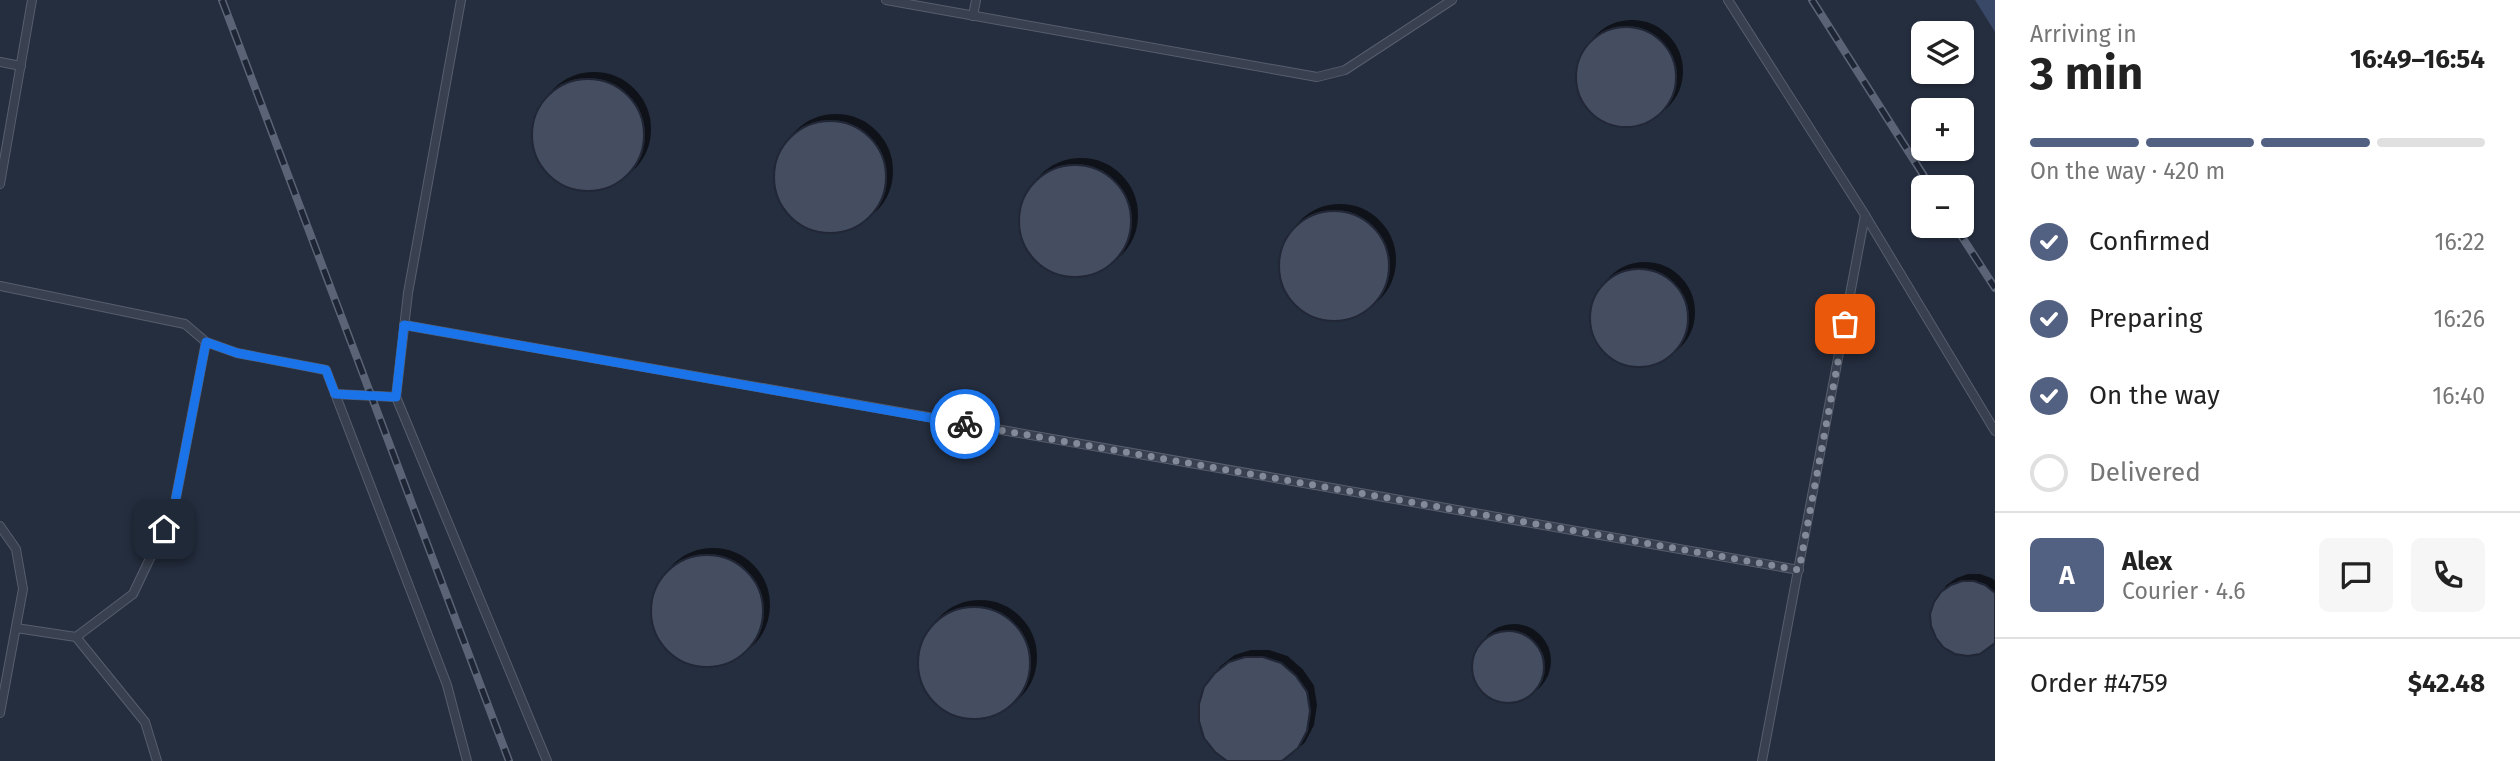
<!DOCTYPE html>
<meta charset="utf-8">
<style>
:root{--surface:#fff;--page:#f6f6f6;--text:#222;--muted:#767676;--line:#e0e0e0;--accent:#526082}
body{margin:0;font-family:"Fira Sans",sans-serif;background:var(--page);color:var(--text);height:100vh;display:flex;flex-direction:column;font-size:26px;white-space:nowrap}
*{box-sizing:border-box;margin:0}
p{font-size:23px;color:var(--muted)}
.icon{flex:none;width:38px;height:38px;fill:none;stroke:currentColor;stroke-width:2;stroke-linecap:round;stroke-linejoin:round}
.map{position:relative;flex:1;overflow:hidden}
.sheet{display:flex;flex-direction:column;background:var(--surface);width:525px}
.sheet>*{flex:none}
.controls{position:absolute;left:1911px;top:21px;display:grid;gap:14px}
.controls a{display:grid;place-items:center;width:63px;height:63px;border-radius:10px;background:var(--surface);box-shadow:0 2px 5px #0004;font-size:35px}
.pin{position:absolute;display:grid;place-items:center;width:60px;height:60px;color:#fff;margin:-30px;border-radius:14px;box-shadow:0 4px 10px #0006}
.courier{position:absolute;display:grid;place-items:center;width:70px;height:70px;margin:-35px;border:5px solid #1a73e8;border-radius:50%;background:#fff;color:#222;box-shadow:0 2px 9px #0007}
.overview em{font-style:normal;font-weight:700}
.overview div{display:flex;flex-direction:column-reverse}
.overview{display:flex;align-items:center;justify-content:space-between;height:119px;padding:0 35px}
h1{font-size:46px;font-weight:700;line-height:52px}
.bar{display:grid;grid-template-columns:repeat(4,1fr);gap:10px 7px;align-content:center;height:84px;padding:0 35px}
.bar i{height:9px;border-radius:5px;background:var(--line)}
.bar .current{background:var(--accent)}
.bar p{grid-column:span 4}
.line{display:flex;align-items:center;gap:18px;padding:0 35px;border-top:2px solid var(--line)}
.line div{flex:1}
.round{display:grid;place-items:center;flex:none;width:74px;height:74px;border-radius:10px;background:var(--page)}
ol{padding:0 35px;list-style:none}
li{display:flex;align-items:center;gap:21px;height:77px}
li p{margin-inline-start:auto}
li .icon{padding:7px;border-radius:50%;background:var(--accent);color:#fff;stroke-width:4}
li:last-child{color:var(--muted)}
li i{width:38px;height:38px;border:4px solid var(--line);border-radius:50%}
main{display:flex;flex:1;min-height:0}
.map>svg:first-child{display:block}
.water{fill:#394867}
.building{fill:#444d61;stroke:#202736;stroke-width:2;filter:url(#shadow)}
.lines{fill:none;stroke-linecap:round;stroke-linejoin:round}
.service-casing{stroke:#575e6d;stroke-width:10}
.service{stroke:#39404f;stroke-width:8}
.rail-casing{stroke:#5b6476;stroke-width:8}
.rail{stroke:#1e2534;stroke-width:5;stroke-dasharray:16;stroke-linecap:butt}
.done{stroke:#838a99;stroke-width:7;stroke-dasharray:0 12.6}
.route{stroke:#1a73e8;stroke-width:9}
</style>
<main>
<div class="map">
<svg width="1995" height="761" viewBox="0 0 1995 761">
<defs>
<filter id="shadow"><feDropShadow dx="6" dy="-6" stdDeviation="0" flood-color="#0009"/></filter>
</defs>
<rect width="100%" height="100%" fill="#252e3f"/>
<polygon class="water" points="1975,0 1995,0 1995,32"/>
<g class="building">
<circle cx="1626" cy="77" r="50"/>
<circle cx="588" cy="135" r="56"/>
<circle cx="830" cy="177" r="56"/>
<circle cx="1075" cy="221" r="56"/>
<circle cx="1334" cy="266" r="55"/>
<circle cx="1639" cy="318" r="49"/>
<circle cx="707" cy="611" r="56"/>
<polygon points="1962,581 1974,581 1985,585 1995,593 1995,643 1980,654 1968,656 1955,654 1944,648 1936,638 1931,626 1930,614 1934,602 1941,592 1951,585"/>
<circle cx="974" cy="663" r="56"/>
<circle cx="1508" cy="667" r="36"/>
<polygon points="1245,657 1263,657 1281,663 1296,676 1307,692 1310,711 1307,731 1298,748 1282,761 1227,761 1215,752 1204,738 1199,721 1199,704 1204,687 1215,673 1229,662"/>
</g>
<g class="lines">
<g class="service-casing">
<g id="service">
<polyline points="461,0 408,293 396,397 547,761"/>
<polyline points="886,0 1317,77 1345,70 1452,0"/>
<polyline points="1728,0 1865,215 1995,431"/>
<polyline points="973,16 976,0"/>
<polyline points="0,62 21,66"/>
<polyline points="0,184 32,0"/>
<polyline points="0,286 185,324 206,342 237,353 326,370 447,685 467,761"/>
<polyline points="404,325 1799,570"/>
<polyline points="335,394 396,397"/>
<polyline points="0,526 16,549 23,589 0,713"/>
<polyline points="16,628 76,637 145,722 157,761"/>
<polyline points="76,637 133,594 174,508 206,342"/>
<polyline points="1762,761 1865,215"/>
</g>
</g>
<use href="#service" class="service"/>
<g class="rail-casing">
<g id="rail">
<polyline points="222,0 509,761"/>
<polyline points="1812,0 1931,187"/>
<polyline points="1955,226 1995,288"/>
</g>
</g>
<use href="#rail" class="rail"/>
</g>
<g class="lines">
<polyline class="done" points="965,424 1799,570 1845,324"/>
<polyline class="route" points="164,529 174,508 206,342 237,353 326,370 335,394 396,397 404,325 965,424"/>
</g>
</svg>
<div class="controls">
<a><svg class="icon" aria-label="layers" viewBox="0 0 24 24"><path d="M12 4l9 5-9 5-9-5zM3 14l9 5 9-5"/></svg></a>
<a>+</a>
<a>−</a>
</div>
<div class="pin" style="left:1845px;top:324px;background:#ea580c"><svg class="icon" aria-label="bag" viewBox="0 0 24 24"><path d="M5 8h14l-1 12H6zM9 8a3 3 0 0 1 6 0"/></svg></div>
<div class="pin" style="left:164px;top:529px;background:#1f2937"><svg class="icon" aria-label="home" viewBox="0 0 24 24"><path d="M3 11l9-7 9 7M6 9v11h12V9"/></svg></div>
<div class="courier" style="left:965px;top:424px"><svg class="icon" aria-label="bike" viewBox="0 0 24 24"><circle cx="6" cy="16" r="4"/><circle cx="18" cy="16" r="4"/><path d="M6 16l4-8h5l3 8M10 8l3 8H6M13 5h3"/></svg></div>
</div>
<section class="sheet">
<div class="overview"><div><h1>3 min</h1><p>Arriving in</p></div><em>16:49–16:54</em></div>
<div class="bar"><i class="current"></i><i class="current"></i><i class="current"></i><i></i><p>On the way · 420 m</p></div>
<ol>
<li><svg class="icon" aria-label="check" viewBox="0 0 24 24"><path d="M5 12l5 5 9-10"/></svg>Confirmed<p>16:22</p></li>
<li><svg class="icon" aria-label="check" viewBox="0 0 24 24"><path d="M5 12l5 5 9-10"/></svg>Preparing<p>16:26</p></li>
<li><svg class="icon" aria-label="check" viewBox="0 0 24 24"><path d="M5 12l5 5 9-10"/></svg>On the way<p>16:40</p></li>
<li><i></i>Delivered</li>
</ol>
<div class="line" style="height:126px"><b class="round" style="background:var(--accent);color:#fff">A</b><div><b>Alex</b><p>Courier · 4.6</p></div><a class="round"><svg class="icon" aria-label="chat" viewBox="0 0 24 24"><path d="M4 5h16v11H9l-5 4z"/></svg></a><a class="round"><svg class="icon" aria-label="phone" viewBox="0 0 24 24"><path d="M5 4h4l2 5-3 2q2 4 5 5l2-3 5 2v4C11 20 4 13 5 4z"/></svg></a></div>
<div class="line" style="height:91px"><div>Order #4759</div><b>$42.48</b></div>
</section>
</main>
